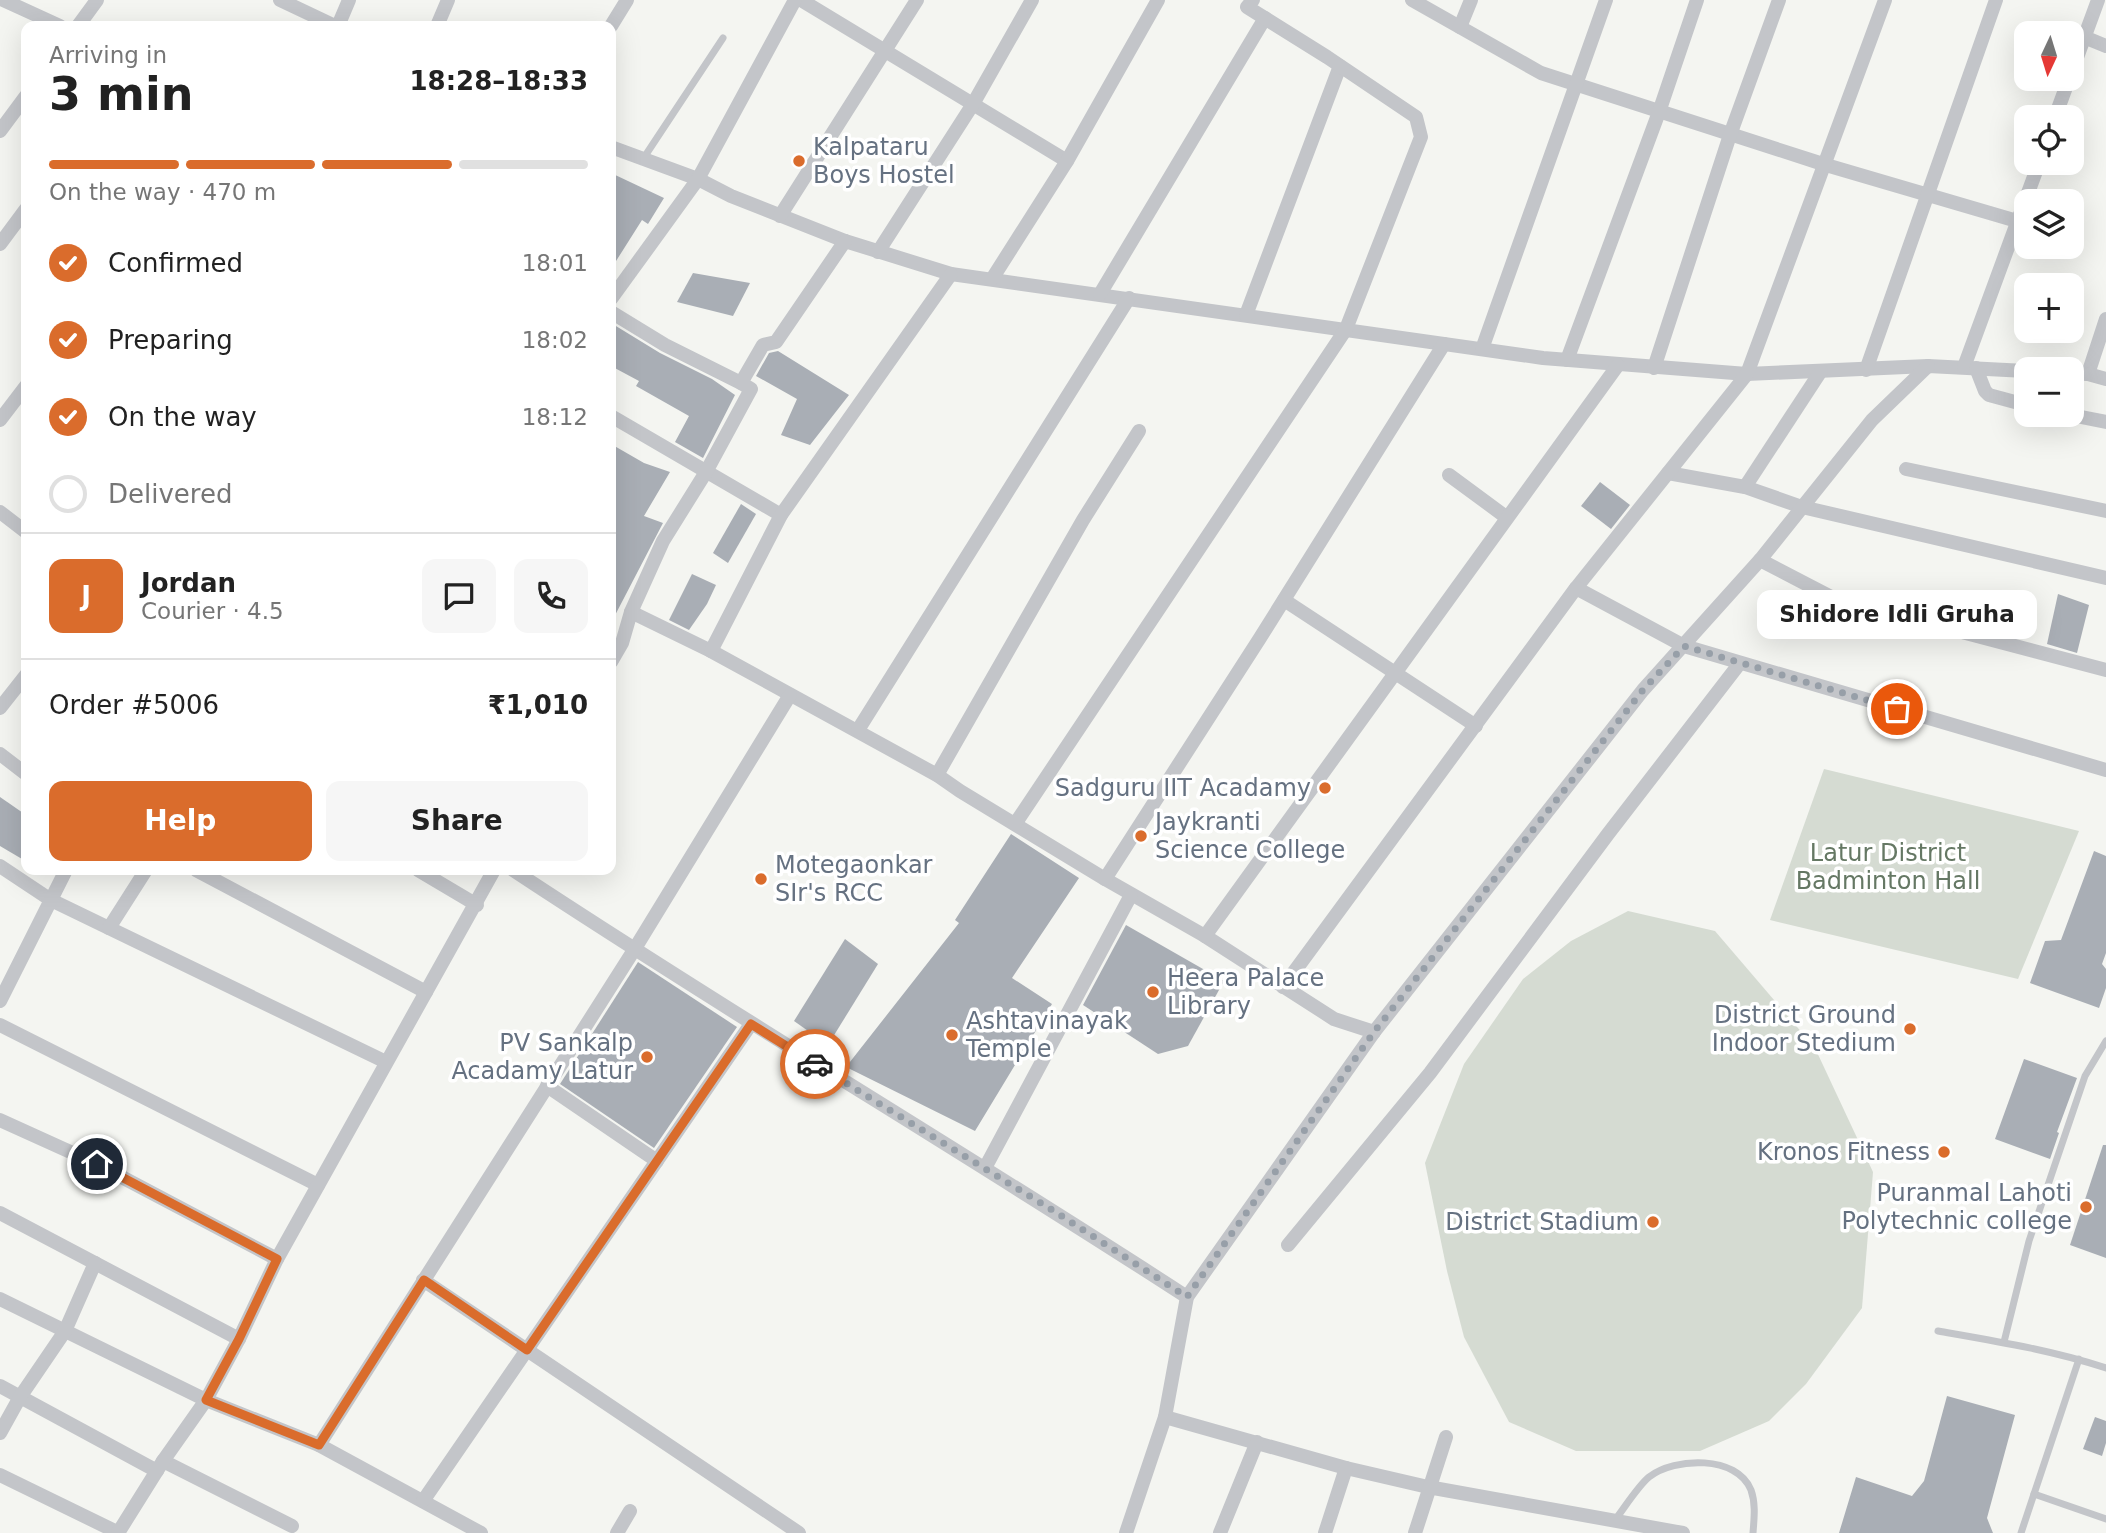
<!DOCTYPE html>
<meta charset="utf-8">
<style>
:root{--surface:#fff;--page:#f6f6f6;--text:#222;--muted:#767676;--line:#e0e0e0;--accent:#da6c2c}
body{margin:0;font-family:"DejaVu Sans",sans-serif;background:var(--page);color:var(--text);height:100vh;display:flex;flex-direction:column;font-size:26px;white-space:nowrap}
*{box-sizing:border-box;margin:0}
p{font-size:23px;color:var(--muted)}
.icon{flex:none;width:38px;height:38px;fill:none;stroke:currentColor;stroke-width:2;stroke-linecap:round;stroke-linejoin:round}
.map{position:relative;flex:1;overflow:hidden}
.side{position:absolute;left:21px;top:21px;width:595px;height:854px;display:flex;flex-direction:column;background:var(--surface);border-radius:14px;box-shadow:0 7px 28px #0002}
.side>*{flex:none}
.needle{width:46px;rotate:184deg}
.fabs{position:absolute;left:2014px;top:21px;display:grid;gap:14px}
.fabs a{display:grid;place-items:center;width:70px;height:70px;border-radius:14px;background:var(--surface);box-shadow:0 7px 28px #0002;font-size:35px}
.pin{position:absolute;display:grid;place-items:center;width:60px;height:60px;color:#fff;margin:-30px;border:4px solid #fff;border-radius:50%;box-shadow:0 2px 7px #0007}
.courier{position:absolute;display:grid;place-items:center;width:70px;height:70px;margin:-35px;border:5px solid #da6c2c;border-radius:50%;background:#fff;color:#222;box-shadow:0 2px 9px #0007}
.bubble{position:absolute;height:49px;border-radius:14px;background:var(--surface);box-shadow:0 7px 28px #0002;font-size:23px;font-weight:600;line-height:49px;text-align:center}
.summary em{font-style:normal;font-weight:600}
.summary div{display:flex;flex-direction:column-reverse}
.summary{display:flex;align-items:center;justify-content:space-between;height:119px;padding:0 28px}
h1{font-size:46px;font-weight:600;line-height:52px}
.bar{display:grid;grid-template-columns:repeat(4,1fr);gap:10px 7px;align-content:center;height:84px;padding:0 28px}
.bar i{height:9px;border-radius:5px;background:var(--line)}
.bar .selected{background:var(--accent)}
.bar p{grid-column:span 4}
.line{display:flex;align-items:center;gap:18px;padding:0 28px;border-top:2px solid var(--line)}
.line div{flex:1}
.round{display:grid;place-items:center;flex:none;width:74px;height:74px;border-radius:14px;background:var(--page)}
ol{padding:0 28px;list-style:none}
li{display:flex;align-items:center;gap:21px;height:77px}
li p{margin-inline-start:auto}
li .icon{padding:7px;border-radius:50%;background:var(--accent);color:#fff;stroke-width:4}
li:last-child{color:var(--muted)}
li i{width:38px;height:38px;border:4px solid var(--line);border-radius:50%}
.button{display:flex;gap:14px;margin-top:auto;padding:14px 28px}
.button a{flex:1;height:80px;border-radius:14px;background:var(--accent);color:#fff;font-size:28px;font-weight:600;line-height:80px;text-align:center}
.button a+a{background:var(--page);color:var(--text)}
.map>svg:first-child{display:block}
.green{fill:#d5dbd2}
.building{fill:#a9aeb5}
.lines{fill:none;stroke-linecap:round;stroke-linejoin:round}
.service{stroke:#c3c5c9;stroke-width:7}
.minor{stroke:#c3c5c9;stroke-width:14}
.done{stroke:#979fa8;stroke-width:7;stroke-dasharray:0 12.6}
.route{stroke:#da6c2c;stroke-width:9}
.poi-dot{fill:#da6c2c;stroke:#fff;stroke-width:2.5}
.labels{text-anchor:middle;stroke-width:7;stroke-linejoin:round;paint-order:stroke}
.poi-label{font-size:24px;fill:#657181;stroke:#fff;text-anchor:end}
.park-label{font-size:24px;fill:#657864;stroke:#fff}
</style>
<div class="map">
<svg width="2106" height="1533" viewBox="0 0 2106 1533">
<rect width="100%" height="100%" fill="#f4f5f1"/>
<g class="green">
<polygon points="1824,769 2079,831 2018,979 1770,920"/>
<polygon points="1628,911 1715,931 1815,1048 1873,1172 1862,1308 1806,1384 1769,1421 1700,1451 1576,1451 1509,1422 1464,1337 1447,1271 1425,1163 1464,1064 1523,979 1571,941"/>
</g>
<g class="building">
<polygon points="611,173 664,198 648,224 642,220 611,269"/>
<polygon points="693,273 750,283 733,316 677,302"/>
<polygon points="611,323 660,353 712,379 735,395 703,458 675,442 689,416 636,386 639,381 611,366"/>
<polygon points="778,351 849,395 810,445 781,435 797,399 756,376 769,353"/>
<polygon points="611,444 644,463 670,472 644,516 663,523 611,623"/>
<polygon points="1600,482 1630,505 1611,529 1581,506"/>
<polygon points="741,504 756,514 728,563 713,553"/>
<polygon points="692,574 716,585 707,604 689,630 669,620"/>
<polygon points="2058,594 2089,605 2077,653 2047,644"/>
<polygon points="0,797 26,815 26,851 22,859 0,846"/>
<polygon points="1011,834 1079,878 1012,978 1052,1004 975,1131 846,1067 959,923 955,920"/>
<polygon points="2094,851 2106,856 2106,953 2102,964 2106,969 2106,988 2099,1008 2030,983 2045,941 2061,940"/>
<polygon points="1126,925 1224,981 1188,1046 1158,1054 1083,1005"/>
<polygon points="845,939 878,964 828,1045 794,1021"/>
<polygon points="638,962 737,1027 654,1148 560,1084"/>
<polygon points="2024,1059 2077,1078 2057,1132 2059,1133 2050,1159 1995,1139"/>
<polygon points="2103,1145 2106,1145 2106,1258 2070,1245"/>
<polygon points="1947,1396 2015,1415 1987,1518 1993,1533 1839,1533 1856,1477 1912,1496 1924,1481"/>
<polygon points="2095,1417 2106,1421 2106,1443 2102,1456 2083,1449"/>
</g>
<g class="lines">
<g class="service">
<polyline points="643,159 723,38"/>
<path d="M1938,1331c57,10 113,19 168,37"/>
<polyline points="2004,1342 2029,1241 2085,1076 2106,1041"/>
<polyline points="2034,1494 2106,1519"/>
<path d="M1615,1520c10,-13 23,-34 34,-43 26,-20 88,-22 102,13 5,14 3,29 2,43"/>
<polyline points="2021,1533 2079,1359"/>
</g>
<g class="minor">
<polyline points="3,0 60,26"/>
<polyline points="280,0 335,26"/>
<polyline points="801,0 1067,161"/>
<polyline points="1412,0 1541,73 1826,165 2017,221"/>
<polyline points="78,26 97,0"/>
<polyline points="338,26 349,0"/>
<polyline points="437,26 448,0"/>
<polyline points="611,26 627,0"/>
<polyline points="1460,27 1471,0"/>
<polyline points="2084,37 2106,46"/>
<polyline points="2072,71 2098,0"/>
<polyline points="2055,117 2069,79"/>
<polyline points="0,131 26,96"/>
<polyline points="611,147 698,179 731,196 845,241 951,274 1543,358 1747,374 1928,366 2026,371"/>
<polyline points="780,216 917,0"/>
<polyline points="0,244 26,209"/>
<polyline points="878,252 973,104 1032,0"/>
<polyline points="992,279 1067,161 1158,0"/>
<polyline points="1100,294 1265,18"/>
<polyline points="611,299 698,179 795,0"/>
<polyline points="611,312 665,345 741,383"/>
<polyline points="1246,315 1340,66"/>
<polyline points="1482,349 1606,0"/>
<polyline points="1567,360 1659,112 1697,0"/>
<polyline points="1964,367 2039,163"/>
<polyline points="1654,368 1730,135 1779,0"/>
<polyline points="1976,368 1985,391 1989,395 2026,405"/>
<polyline points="1866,370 1996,0"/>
<polyline points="2072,373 2088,374 2106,319"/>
<polyline points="2088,374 2106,379"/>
<polyline points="2071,415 2106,422"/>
<polyline points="611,416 781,515"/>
<polyline points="0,420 26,386"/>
<polyline points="1906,469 2106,511"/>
<polyline points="1668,473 1745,487 1802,507 2106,578"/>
<polyline points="1449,475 1506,517"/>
<polyline points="1745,487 1821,371"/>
<polyline points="0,512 26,532"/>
<polyline points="1760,560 1833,598 2106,670"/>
<polyline points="1576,588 1747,374 1885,0"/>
<polyline points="1284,600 1476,726"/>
<polyline points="631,612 711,651 937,775 960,791 1105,879 1205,936 1334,1019 1374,1032"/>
<polyline points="711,651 781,515 951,274"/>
<polyline points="611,662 622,643 631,612 663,541 706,472 751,389 741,383 763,345 776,342 845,241"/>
<polyline points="0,708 26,675"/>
<polyline points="858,730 1129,298"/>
<polyline points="0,754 26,774"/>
<polyline points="937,775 1083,520 1139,431"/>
<polyline points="1015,824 1346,329 1421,137 1416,117 1327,57 1247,7 1253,0"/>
<polyline points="0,866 51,900 386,1062"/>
<polyline points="196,870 426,992"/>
<polyline points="418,870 477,905"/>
<path d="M513,870c222,147 451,282 674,427"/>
<polyline points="1105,879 1260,638 1444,344"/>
<polyline points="109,928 146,870"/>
<polyline points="1205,936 1618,365"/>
<polyline points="1283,987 1576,588 1684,646 2106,770"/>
<polyline points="0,1001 66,870"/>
<polyline points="0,1025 318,1185"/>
<polyline points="547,1086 657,1161"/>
<polyline points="0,1120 97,1164 277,1259"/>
<polyline points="985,1168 1131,895"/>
<polyline points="0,1213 239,1339"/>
<polyline points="1288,1245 1430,1073 1608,834 1740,663"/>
<polyline points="423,1280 799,1533"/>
<polyline points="0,1299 206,1400 319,1445 481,1533"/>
<polyline points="0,1386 157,1471"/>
<polyline points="1165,1417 1346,1468 1428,1487 1683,1533"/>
<polyline points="0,1433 20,1397 65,1331 95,1263"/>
<polyline points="319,1445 634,950 790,695"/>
<polyline points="163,1461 292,1526"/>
<polyline points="0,1475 119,1533"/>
<polyline points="423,1501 751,1024"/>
<polyline points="118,1533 163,1461 206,1400 239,1339 277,1259 494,870"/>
<polyline points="617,1533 630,1511"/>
<polyline points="1126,1533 1165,1417 1187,1297 1374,1032 1643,690 1760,560 1872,420 1928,366"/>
<polyline points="1220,1533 1257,1442"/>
<polyline points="1325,1533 1346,1468"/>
<polyline points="1415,1533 1446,1437"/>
</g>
</g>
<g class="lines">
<polyline class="done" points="815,1064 1057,1213 1187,1297 1374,1032 1643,690 1684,646 1897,709"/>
<polyline class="route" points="97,1164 277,1259 239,1339 206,1400 319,1445 424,1280 527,1350 751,1024 815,1064"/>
</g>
<g class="poi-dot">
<circle cx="799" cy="161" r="7"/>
<circle cx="1325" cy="788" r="7"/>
<circle cx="1141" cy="836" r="7"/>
<circle cx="761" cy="879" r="7"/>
<circle cx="1153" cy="992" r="7"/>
<circle cx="1910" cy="1029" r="7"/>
<circle cx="952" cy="1035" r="7"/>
<circle cx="647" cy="1057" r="7"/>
<circle cx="1944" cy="1152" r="7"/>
<circle cx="2086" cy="1207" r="7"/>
<circle cx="1653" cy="1222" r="7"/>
</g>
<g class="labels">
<g class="poi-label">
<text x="813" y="155" text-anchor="start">Kalpataru<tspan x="813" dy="28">Boys Hostel</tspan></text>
<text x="1311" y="796">Sadguru IIT Acadamy</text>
<text x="1155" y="830" text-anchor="start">Jaykranti<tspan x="1155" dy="28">Science College</tspan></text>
<text x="775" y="873" text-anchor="start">Motegaonkar<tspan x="775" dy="28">SIr's RCC</tspan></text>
<text x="1167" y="986" text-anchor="start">Heera Palace<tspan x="1167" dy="28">Library</tspan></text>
<text x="1896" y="1023">District Ground<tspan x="1896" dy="28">Indoor Stedium</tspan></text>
<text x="966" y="1029" text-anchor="start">Ashtavinayak<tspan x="966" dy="28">Temple</tspan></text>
<text x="633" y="1051">PV Sankalp<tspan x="633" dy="28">Acadamy Latur</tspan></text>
<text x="1930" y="1160">Kronos Fitness</text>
<text x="2072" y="1201">Puranmal Lahoti<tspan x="2072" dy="28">Polytechnic college</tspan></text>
<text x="1639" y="1230">District Stadium</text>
</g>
<g class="park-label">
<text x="1888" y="861">Latur District<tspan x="1888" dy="28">Badminton Hall</tspan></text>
</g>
</g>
</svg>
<div class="fabs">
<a><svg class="needle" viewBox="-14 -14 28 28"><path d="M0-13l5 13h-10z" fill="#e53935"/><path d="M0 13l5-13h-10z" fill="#767676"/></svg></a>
<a><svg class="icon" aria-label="locate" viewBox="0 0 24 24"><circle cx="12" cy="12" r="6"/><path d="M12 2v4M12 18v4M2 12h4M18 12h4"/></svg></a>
<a><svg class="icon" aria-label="layers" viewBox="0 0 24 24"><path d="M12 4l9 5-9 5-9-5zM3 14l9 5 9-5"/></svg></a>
<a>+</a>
<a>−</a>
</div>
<div class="pin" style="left:1897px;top:709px;background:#ea580c"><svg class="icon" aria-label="bag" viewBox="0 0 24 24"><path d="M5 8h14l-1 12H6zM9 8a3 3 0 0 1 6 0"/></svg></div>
<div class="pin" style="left:97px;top:1164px;background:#1f2937"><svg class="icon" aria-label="home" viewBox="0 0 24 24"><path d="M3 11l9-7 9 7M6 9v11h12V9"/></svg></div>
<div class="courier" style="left:815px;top:1064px"><svg class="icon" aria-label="car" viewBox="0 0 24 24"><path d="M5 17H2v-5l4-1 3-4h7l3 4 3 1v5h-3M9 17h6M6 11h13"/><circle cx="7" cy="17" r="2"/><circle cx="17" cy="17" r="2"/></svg></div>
<div class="bubble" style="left:1757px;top:590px;width:280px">Shidore Idli Gruha</div>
<section class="side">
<div class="summary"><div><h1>3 min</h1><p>Arriving in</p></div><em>18:28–18:33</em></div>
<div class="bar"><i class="selected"></i><i class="selected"></i><i class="selected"></i><i></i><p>On the way · 470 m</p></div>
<ol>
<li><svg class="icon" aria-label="check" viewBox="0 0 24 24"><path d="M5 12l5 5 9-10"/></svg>Confirmed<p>18:01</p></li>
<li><svg class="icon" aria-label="check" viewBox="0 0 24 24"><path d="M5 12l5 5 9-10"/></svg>Preparing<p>18:02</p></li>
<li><svg class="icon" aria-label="check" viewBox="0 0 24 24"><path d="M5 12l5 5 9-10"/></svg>On the way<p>18:12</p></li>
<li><i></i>Delivered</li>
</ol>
<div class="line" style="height:126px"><b class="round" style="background:var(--accent);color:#fff">J</b><div><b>Jordan</b><p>Courier · 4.5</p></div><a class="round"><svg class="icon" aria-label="chat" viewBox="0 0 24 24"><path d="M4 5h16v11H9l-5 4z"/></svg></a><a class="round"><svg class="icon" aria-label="phone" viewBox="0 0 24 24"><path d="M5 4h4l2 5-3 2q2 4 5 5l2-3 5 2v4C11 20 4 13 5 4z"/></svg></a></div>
<div class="line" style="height:91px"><div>Order #5006</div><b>₹1,010</b></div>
<div class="button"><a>Help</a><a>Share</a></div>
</section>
</div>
